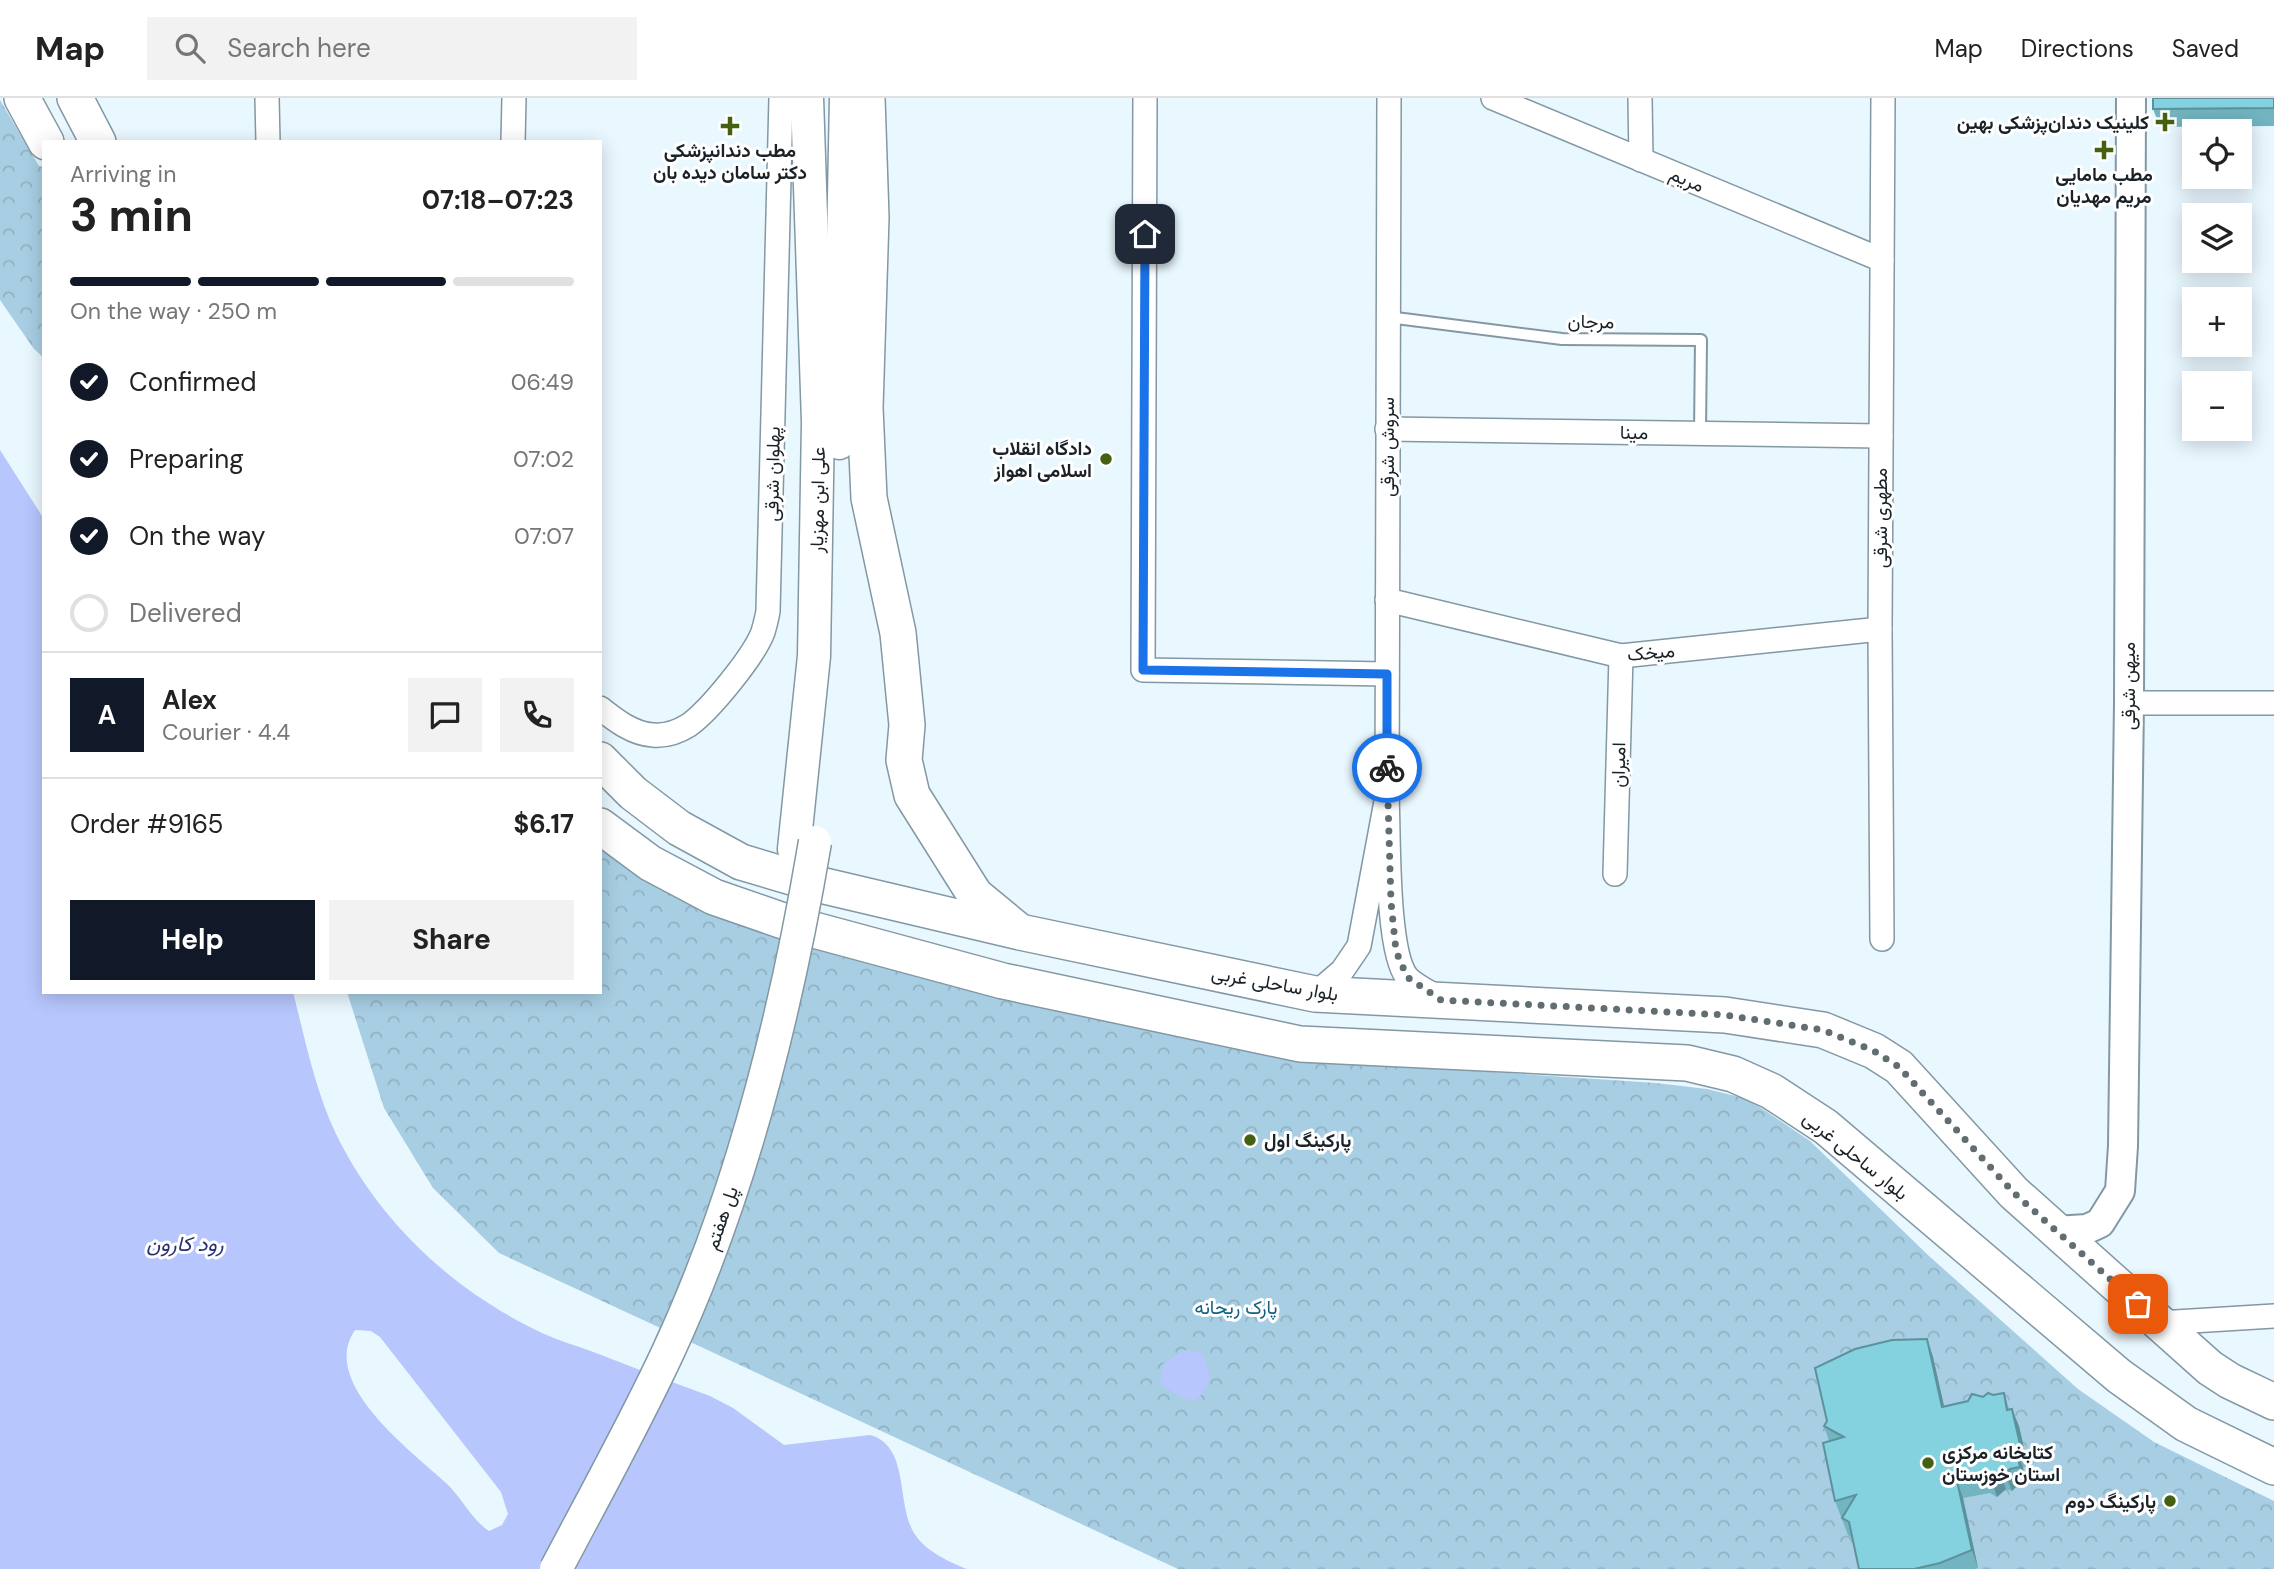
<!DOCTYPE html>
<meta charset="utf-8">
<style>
:root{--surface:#fff;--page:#f2f2f2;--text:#222;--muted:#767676;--line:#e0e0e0;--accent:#111827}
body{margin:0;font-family:"DM Sans",Vazirmatn,sans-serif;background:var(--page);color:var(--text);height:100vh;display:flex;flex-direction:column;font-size:26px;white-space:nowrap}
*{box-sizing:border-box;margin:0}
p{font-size:23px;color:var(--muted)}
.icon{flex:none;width:38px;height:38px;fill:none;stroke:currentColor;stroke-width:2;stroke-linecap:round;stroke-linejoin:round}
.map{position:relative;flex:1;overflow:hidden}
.drawer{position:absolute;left:42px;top:42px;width:560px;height:854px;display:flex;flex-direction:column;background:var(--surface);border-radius:0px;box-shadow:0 4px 18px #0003}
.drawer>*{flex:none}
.tools{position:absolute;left:2182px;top:21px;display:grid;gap:14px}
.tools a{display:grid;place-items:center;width:70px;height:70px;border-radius:0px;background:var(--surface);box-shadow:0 4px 18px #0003;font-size:35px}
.pin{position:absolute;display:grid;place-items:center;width:60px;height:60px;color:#fff;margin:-30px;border-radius:14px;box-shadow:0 4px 10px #0006}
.courier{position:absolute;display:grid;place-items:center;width:70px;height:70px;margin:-35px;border:5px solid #1a73e8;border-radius:50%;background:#fff;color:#222;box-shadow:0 2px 9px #0007}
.overview em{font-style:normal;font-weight:700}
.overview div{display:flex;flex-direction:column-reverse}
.overview{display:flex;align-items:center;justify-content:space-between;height:119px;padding:0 28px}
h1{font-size:46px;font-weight:700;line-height:52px}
.bar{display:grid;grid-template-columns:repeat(4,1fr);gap:10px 7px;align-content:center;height:84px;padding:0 28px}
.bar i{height:9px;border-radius:5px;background:var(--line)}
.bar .active{background:var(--accent)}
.bar p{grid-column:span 4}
.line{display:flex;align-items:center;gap:18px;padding:0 28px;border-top:2px solid var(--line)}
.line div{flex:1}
.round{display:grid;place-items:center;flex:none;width:74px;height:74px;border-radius:0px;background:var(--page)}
ol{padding:0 28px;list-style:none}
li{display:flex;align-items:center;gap:21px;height:77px}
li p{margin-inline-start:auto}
li .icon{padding:7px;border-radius:50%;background:var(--accent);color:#fff;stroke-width:4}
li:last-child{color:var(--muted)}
li i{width:38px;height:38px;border:4px solid var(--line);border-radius:50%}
.cta{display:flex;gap:14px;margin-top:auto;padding:14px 28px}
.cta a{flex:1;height:80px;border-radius:0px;background:var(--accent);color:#fff;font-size:28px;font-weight:700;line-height:80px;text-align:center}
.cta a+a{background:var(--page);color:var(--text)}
header{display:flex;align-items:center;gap:42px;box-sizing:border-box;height:98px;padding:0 35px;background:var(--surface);border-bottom:2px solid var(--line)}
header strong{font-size:33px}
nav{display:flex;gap:38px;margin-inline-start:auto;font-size:24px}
.search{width:490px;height:63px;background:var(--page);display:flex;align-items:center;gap:18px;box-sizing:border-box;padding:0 24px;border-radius:0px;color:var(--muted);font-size:26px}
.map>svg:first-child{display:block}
.forest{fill:url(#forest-crowns)}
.water{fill:#b7c6fd;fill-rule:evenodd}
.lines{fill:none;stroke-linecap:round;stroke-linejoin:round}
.service-casing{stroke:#8298a4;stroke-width:14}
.minor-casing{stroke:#8298a4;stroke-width:26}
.tertiary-casing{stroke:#8298a4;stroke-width:32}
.secondary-casing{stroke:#8298a4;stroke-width:35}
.primary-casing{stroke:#8298a4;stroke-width:38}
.service{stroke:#fff;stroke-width:10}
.minor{stroke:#fff;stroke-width:23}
.tertiary{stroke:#fff;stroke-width:28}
.secondary{stroke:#fff;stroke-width:32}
.primary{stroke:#fff;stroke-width:35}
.secondary-bridge-casing{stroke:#8298a4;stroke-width:35;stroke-linecap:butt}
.secondary-bridge{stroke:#fff;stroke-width:32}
.wall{fill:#72b4c0}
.shaded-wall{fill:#5c929c}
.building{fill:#84d1df;stroke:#5c929c;stroke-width:2}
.done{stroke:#626d72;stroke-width:7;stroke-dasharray:0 12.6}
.route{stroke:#1a73e8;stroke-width:9}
.poi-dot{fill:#446011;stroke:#fff;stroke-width:2.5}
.labels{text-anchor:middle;stroke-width:6;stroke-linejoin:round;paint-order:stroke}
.poi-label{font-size:19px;font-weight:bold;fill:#1a2227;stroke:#fff;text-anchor:end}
.street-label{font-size:19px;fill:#1a2227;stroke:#fff}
.park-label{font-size:19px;fill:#10607f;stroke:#fff}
.water-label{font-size:21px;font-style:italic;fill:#273170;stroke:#fff}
</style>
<header>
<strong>Map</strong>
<div class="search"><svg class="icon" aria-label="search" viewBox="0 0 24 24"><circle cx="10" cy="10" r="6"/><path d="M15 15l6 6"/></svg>Search here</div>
<nav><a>Map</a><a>Directions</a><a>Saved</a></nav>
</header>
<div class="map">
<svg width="2274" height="1471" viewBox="0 0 2274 1471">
<defs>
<pattern id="forest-crowns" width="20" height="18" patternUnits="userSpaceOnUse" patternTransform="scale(1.75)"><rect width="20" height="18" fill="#a8cee3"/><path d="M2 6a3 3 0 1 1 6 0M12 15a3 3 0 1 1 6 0" fill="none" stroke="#90b1c3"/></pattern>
</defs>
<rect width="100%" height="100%" fill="#e9f7fe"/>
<g class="forest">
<polygon points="0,2 39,68 44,69 44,260 34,251 0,202"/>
<polygon points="600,730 706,796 1340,964 1656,985 1707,991 1748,1001 1810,1043 1929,1158 2078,1291 2154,1344 2274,1403 2274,1471 1178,1471 499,1155 433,1090 384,1010 347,894 600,894"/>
</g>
<g class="water">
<path d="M0,352l44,69v473h249c12,47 22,98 43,142 43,88 117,157 206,199 17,8 36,13 54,20 38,15 76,29 114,43l23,12 51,37 86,-10c40,11 26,68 44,98 11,18 35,29 53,36h-967zM355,1232l16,1 9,6 121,155 7,22 -6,11 -13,6c-18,-12 -27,-33 -43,-48 -33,-31 -128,-100 -91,-153z"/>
<path d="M1185,1252l17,3c10,21 11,31 -7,48l-15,-5 -20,-12 3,-20z"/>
</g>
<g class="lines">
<g class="service-casing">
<polyline id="service" points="1388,219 1562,241 1701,242 1700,335"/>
</g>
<g class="minor-casing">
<g id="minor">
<polyline points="267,0 268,44"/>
<polyline points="1145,0 1143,572 1387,576"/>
<polyline points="1493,0 1882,162"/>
<polyline points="1640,0 1641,62"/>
<polyline points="513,44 514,0"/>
<polyline points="1387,331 1881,338"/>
<polyline points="1387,502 1621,558 1880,531"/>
<polyline points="2129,605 2274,605"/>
<path d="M600,610c15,12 33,26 53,27 12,1 25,-3 36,-10 21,-15 65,-69 74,-93 2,-7 4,-14 5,-21l13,-513"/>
<polyline points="1387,698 1389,0"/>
<polyline points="1615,776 1621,558"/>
<polyline points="1882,841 1880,531 1883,0"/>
<path d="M1315,896l27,-23 17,-25 28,-150c2,37 -1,155 20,181 7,8 22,15 32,21"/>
<polyline points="2159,1225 2274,1218"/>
</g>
</g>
<g class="tertiary-casing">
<polyline id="tertiary" points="2055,1133 2087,1131 2100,1125 2120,1093 2123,1048 2129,605 2131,0"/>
</g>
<g class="secondary-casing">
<g id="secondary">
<polyline points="839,345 846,0"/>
<polyline points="794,751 814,558 818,324 807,0"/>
</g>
</g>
<g class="primary-casing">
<g id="primary">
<polyline points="22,0 46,44"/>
<polyline points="75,0 98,44"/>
<polyline points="867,0 871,119 865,310 869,400 898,535 907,627 904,662 912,697 975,797 1015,830"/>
<polyline points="600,662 633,695 679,730 741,764 812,785 1020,834 1315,896 1725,917 1823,932 1874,953 1899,969 2014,1095 2210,1270 2230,1283 2274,1304"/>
<polyline points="600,728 650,765 714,799 792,826 1003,883 1300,946 1687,965 1733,976 1771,993 1826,1029 2119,1278 2186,1326 2274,1369"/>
</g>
</g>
<use href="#service" class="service"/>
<use href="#minor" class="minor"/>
<use href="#tertiary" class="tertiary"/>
<use href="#secondary" class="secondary"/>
<use href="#primary" class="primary"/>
<g class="secondary-bridge-casing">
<path id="secondary-bridge" d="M556,1471c38,-72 78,-144 112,-217 74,-159 118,-338 147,-510"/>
</g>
<use href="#secondary-bridge" class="secondary-bridge"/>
</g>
<g class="wall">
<polygon points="2274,0 2274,28 2160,29 2153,11"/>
<polygon points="1927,1241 1933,1259 1944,1308 2004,1295 2009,1311 2019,1328 2028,1368 2023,1369 2026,1387 2016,1389 2012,1393 2006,1391 1997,1399 1990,1395 1963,1400 1978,1470 1975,1471 1859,1471 1852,1440 1848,1437 1835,1403 1829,1343 1824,1328 1827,1323"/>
</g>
<g class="shaded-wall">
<polygon points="1927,1241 1933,1259 1948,1326 1942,1309"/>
<polygon points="2012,1311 2019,1328 2028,1368 2021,1351"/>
<polygon points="2016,1352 2023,1369 2026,1387 2020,1369"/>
<polygon points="2010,1371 2016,1389 2012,1393 2005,1376"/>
<polygon points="1999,1373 2006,1391 1997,1399 1991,1381"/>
<polygon points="1957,1383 1963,1400 1978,1470 1972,1452"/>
</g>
<g class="building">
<polygon points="2153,0 2274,0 2274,10 2153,11"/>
<polygon points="1927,1241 1942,1309 1968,1303 1972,1296 1983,1299 1988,1295 1993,1297 2004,1295 2007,1312 2012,1311 2021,1351 2016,1352 2020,1369 2010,1371 2005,1376 1999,1373 1991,1381 1984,1377 1957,1383 1972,1452 1940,1465 1914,1471 1859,1471 1849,1424 1842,1420 1856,1397 1835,1403 1823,1345 1844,1339 1824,1328 1827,1323 1815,1270 1855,1251 1892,1242"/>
</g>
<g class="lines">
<polyline class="done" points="1387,670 1391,804 1396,853 1407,879 1441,902 1725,917 1823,932 1874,953 1899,969 2014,1095 2138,1206"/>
<polyline class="route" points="1145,136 1143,572 1387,576 1387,670"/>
</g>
<g class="poi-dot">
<path d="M2161.5 13.5h7v7h7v7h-7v7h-7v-7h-7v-7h7z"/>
<path d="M726.5 17.5h7v7h7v7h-7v7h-7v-7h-7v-7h7z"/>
<path d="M2100.5 41.5h7v7h7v7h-7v7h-7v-7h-7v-7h7z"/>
<circle cx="1106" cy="361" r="7"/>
<circle cx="1250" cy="1042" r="7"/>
<circle cx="1928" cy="1365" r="7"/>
<circle cx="2170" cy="1403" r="7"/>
</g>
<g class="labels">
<g class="poi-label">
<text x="2149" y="31">کلینیک دندان‌پزشکی بهین</text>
<text x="730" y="59" text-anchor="middle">مطب دندانپزشکی<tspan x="730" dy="22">دکتر سامان دیده بان</tspan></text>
<text x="2104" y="83" text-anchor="middle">مطب مامایی<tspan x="2104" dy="22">مریم مهدیان</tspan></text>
<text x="1092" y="357">دادگاه انقلاب<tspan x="1092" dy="22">اسلامی اهواز</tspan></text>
<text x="1264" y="1049" text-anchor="start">پارکینگ اول</text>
<text x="1942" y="1361" text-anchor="start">کتابخانه مرکزی<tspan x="1942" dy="22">استان خوزستان</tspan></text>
<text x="2156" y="1410">پارکینگ دوم</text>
</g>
<g class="street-label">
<text transform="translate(1687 81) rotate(23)" y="7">مریم</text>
<text transform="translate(1591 223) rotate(1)" y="7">مرجان</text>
<text transform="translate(1634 334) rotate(1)" y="7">مینا</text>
<text transform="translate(1387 349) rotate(-90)" y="7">سروش شرقی</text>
<text transform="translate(772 376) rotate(-89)" y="7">پهلوان شرقی</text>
<text transform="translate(817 402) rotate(-89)" y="7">علی ابن مهزیار</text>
<text transform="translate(1880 420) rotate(-90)" y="7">مطهری شرقی</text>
<text transform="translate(1651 554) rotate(-5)" y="7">میخک</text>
<text transform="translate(2128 588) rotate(-90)" y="7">میهن شرقی</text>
<text transform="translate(1618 667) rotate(-89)" y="7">امیران</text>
<text transform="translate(1275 885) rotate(10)" y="7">بلوار ساحلی غربی</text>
<text transform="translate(1856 1057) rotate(39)" y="7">بلوار ساحلی غربی</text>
<text transform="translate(721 1120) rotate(-71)" y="7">پل هفتم</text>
</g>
<g class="park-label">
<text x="1236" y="1216">پارک ریحانه</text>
</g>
<g class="water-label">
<text x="185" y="1153">رود کارون</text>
</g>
</g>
</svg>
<div class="tools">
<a><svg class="icon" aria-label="locate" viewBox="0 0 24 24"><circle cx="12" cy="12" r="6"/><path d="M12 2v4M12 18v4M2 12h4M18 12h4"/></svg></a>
<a><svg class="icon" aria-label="layers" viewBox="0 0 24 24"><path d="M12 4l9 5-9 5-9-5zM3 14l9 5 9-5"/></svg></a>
<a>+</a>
<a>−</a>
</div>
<div class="pin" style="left:2138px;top:1206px;background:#ea580c"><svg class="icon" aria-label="bag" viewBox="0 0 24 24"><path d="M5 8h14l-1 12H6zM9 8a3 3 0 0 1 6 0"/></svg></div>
<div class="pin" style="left:1145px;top:136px;background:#1f2937"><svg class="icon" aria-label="home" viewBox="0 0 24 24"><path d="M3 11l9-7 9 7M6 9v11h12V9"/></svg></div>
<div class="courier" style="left:1387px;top:670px"><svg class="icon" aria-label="bike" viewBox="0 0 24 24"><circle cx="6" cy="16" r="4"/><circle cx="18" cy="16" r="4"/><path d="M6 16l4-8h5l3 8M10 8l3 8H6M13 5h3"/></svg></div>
<section class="drawer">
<div class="overview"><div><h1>3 min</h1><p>Arriving in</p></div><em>07:18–07:23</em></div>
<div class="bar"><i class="active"></i><i class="active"></i><i class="active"></i><i></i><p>On the way · 250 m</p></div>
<ol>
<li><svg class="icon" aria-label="check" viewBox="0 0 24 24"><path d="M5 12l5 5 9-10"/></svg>Confirmed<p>06:49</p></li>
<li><svg class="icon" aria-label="check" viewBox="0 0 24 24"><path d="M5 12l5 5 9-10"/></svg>Preparing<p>07:02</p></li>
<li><svg class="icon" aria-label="check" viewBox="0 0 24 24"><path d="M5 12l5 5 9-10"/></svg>On the way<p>07:07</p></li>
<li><i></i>Delivered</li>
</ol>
<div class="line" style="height:126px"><b class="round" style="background:var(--accent);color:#fff">A</b><div><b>Alex</b><p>Courier · 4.4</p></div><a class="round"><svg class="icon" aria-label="chat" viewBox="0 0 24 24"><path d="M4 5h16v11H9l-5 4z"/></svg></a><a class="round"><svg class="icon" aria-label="phone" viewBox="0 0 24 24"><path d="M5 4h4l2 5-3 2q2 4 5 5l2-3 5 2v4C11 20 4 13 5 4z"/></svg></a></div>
<div class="line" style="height:91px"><div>Order #9165</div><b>$6.17</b></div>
<div class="cta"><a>Help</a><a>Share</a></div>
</section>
</div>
